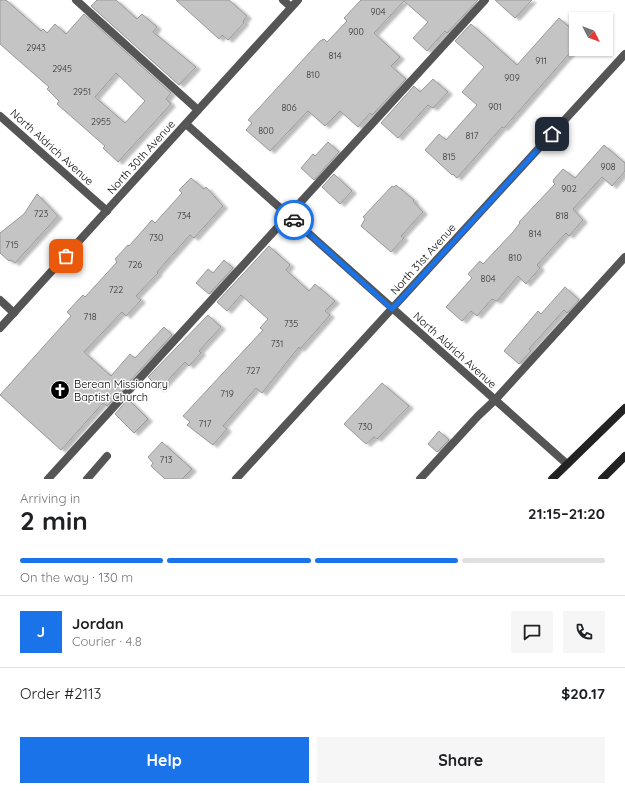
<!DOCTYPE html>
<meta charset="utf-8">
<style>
:root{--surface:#fff;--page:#f6f6f6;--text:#202124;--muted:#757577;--line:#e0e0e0;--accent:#1a73e8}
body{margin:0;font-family:Quicksand,sans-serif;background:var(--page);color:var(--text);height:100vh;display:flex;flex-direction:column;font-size:15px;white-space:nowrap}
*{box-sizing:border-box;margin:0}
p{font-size:13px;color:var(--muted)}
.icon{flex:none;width:22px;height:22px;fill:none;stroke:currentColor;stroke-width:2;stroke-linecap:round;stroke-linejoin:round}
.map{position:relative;height:479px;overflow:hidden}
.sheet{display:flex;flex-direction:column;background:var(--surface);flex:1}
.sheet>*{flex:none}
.needle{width:26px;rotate:132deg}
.tools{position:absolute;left:569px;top:12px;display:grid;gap:8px}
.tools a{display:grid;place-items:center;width:44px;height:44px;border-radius:0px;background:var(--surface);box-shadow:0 1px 3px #0004;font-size:20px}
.pin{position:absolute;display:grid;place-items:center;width:34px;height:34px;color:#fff;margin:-17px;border-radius:8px;box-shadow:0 2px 6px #0006}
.courier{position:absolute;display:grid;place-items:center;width:40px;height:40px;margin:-20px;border:3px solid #1a73e8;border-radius:50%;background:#fff;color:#222;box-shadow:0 1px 5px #0007}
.head em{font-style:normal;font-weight:700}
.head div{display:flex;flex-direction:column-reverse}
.head{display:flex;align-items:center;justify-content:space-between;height:68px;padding:0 20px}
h1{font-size:26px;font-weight:700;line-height:30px}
.bar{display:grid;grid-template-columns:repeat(4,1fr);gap:6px 4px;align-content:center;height:48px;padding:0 20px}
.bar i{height:5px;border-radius:3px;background:var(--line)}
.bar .current{background:var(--accent)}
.bar p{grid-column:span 4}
.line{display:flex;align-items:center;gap:10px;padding:0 20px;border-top:1px solid var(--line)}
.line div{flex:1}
.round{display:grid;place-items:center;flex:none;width:42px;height:42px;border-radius:0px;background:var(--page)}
.button{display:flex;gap:8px;margin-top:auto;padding:8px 20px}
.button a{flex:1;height:46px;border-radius:0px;background:var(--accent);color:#fff;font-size:16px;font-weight:700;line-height:46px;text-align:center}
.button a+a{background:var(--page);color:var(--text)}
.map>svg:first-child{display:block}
.building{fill:#c4c4c4;stroke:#999;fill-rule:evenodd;filter:url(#shadow)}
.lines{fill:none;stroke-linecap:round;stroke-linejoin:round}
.lane{stroke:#555;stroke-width:8}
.street{stroke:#555;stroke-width:8}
.secondary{stroke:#222;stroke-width:8}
.done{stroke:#595959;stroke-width:4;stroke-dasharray:0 7.2}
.route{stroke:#1a73e8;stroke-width:5}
.labels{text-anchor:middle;stroke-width:3;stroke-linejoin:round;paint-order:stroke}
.number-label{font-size:9px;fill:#313131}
.street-label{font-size:11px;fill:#000;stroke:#fff}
.poi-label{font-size:11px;fill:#000;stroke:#fff;text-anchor:start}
</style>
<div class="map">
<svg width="625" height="479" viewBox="0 0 625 479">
<defs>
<filter id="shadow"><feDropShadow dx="4.5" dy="2.5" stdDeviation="1" flood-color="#0004"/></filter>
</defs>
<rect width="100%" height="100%" fill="#fff"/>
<g class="building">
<path d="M0,0h6l35,31 2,-2 4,4 8,-9 11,10 18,-20 87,79 -5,6 5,5 -53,58 -15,-14 2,-2 -48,-42 2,-3 -12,-12 2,-2 -49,-43zM116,73l29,28 -20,22 -30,-26z"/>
<polygon points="97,0 116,0 137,19 142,14 157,27 153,32 196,67 179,85 91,6"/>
<polygon points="176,0 229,0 247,16 243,21 244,23 228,40 222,35 219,39"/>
<polygon points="361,0 478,0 447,33 445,31 427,51 413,38 428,22 404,1 374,33 400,57 391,66 406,79 372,115 370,113 358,127 340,111 325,126 308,111 270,151 246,130 252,123 248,120 320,41 324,39 327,42 347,21 344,18"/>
<polygon points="495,0 532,0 515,18"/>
<polygon points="559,18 576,33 576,46 504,128 502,127 457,178 453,174 452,175 425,150 439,134 446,140 477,105 462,92 484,67 455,41 471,24 517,65"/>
<polygon points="433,79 448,92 433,108 428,105 398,138 381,123 414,86 420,92"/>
<polygon points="328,142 339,152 314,180 301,168 313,154 315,156"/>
<polygon points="604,145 625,163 625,171 612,186 602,177 573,209 583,220 569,236 566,233 537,265 540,268 526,284 518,276 497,301 492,299 477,316 471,311 462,321 446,307 472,278 468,274 480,261 483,264 513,232 520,223 519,222 555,184 553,182 554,179 563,169 575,178"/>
<polygon points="334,174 352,191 340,204 322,187"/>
<polygon points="191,178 204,189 206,187 223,206 194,238 190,235 157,272 158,273 136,296 141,300 126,316 122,312 84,352 111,376 130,354 135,358 164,327 172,335 107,406 103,403 61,450 0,395 71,316 67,312 83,295 85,297 117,262 115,259 128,245 129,246 152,220 155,223 182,193 179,190"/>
<polygon points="396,185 414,200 413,201 423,212 401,236 404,238 391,252 361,226 365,219 363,217 392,186 394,187"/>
<polygon points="37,194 58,216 15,263 11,260 9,261 0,253 0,233 24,214"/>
<polygon points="269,246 290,265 286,270 309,291 315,284 335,301 325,311 330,315 316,331 300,349 299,347 262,393 256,388 223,426 227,429 213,445 187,425 190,422 183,416 263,330 260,328 268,319 241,295 227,311 217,302"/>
<polygon points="224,260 233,268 209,294 196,283 208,269 213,273"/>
<polygon points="565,287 579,300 567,313 564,310 529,349 531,351 519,364 504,351 538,311 541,314"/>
<polygon points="208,315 221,327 199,351 201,353 189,366 185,362 160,389 148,377"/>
<polygon points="382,383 409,406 377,439 374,437 366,444 344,424"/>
<polygon points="128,399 148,419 134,433 115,414"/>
<polygon points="439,431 449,440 437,452 428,444"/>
<polygon points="162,442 192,469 182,479 165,479 151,466 153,463 148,457"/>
</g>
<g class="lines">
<g class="lane">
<polyline points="76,0 198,110"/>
<polyline points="0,300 14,313"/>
<polyline points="48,479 485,0"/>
<polyline points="87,479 107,456"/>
<polyline points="420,479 478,416 495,400 625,257"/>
</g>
<g class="street">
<polyline points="283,0 291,7"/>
<polyline points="0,116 107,211"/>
<polyline points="186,124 567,464"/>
<polyline points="0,328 298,0"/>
<polyline points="236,479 625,54"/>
</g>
<g class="secondary">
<polyline points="552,479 625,408"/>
<polyline points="602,479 625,456"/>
</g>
</g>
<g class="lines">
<polyline class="done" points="66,256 186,124 294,220"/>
<polyline class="route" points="294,220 392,309 552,134"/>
</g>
<defs>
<g id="church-disc" transform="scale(1)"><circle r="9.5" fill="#000" stroke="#fff"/><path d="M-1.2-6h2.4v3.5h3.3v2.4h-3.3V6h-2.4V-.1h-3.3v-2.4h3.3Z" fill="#fff"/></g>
</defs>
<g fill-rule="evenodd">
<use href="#church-disc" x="60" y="390"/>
</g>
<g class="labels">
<g class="number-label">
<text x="378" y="15">904</text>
<text x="356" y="35">900</text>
<text x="36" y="51">2943</text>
<text x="335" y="59">814</text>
<text x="541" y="64">911</text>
<text x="62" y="72">2945</text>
<text x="313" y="78">810</text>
<text x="512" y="81">909</text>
<text x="82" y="95">2951</text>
<text x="495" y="110">901</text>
<text x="289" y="111">806</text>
<text x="101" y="125">2955</text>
<text x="266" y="134">800</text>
<text x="472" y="139">817</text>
<text x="449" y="160">815</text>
<text x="608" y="170">908</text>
<text x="569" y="192">902</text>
<text x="41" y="217">723</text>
<text x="184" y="219">734</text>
<text x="562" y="219">818</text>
<text x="535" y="237">814</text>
<text x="156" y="241">730</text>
<text x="12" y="248">715</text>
<text x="515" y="261">810</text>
<text x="135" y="268">726</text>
<text x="488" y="282">804</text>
<text x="116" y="293">722</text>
<text x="90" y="320">718</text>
<text x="291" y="327">735</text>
<text x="277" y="347">731</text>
<text x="253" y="374">727</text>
<text x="227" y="397">719</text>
<text x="205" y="427">717</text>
<text x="365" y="430">730</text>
<text x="166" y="463">713</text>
</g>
<g class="street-label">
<text transform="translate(52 147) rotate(42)" y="4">North Aldrich Avenue</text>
<text transform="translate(141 157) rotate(-48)" y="4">North 30th Avenue</text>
<text transform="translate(423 259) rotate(-48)" y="4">North 31st Avenue</text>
<text transform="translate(455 350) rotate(42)" y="4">North Aldrich Avenue</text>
</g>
<g class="poi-label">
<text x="74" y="388">Berean Missionary<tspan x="74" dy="13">Baptist Church</tspan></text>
</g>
</g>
</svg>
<div class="tools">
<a><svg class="needle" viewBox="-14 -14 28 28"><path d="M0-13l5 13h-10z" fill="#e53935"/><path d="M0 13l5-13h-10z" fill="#757577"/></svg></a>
</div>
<div class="pin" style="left:66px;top:256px;background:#ea580c"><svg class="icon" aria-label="bag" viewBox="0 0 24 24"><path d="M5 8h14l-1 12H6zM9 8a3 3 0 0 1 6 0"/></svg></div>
<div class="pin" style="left:552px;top:134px;background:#1f2937"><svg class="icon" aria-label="home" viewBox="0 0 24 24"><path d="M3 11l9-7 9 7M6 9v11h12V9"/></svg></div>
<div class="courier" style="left:294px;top:220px"><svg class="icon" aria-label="car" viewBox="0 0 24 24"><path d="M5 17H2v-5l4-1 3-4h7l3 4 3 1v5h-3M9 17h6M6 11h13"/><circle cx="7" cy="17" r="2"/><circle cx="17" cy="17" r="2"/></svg></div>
</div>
<section class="sheet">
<div class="head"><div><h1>2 min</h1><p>Arriving in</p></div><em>21:15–21:20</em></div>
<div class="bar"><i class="current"></i><i class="current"></i><i class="current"></i><i></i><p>On the way · 130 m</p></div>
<div class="line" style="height:72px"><b class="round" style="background:var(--accent);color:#fff">J</b><div><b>Jordan</b><p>Courier · 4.8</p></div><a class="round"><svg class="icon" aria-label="chat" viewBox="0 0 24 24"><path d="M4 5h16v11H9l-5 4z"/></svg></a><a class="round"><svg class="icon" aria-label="phone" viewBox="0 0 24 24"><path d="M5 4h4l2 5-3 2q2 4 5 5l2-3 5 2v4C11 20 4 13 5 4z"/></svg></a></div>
<div class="line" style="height:52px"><div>Order #2113</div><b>$20.17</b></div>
<div class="button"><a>Help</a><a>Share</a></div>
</section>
